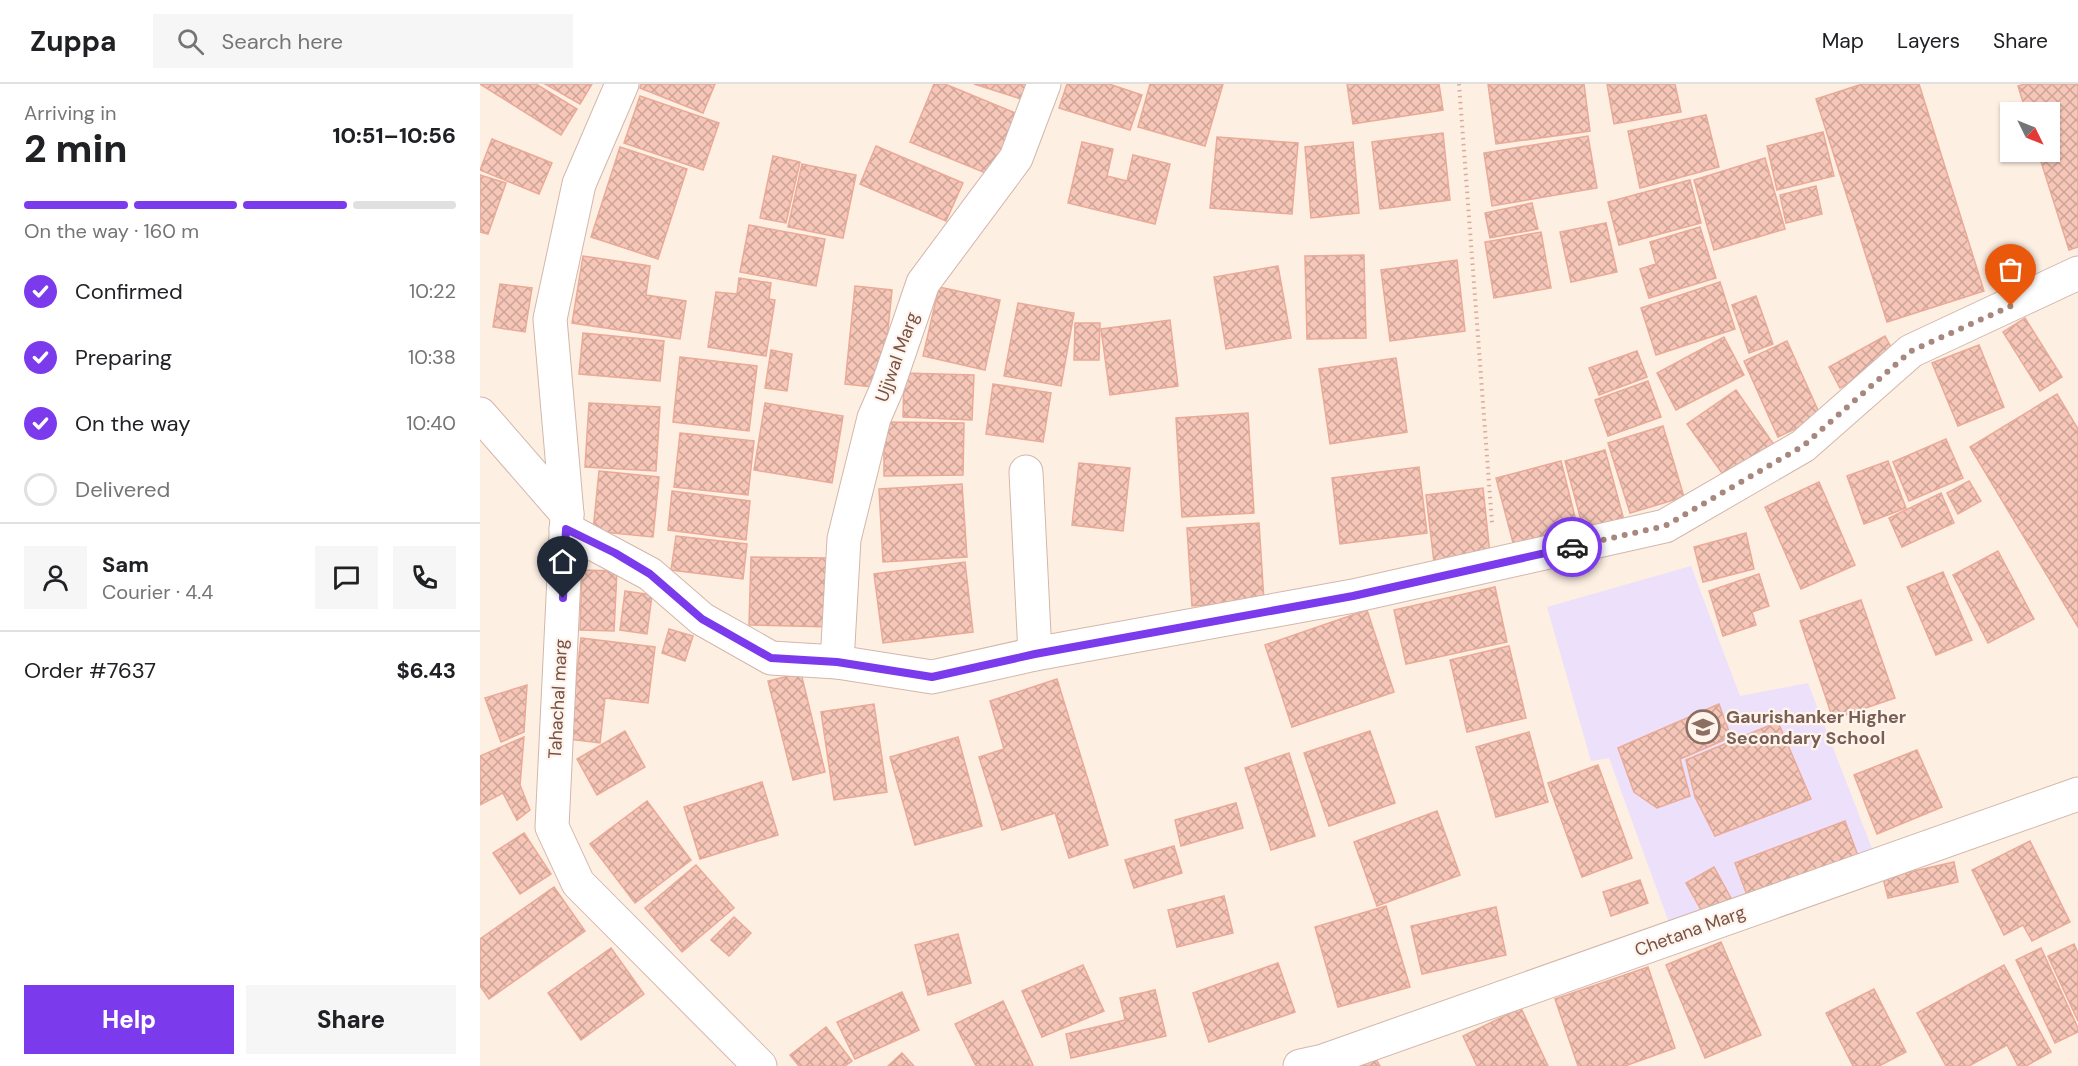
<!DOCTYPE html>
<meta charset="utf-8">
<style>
:root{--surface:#fff;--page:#f6f6f6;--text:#202124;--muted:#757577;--line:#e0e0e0;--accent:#7c3aed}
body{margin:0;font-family:"DM Sans",sans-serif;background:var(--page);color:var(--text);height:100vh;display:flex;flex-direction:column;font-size:22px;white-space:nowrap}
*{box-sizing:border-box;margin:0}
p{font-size:20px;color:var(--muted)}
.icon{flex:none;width:33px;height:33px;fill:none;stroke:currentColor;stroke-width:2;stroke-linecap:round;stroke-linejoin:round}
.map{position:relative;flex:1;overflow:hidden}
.sheet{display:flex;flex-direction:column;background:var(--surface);width:480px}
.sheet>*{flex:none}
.needle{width:39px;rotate:133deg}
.tools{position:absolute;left:1520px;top:18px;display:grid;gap:12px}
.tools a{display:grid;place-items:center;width:60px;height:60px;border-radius:0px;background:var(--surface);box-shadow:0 2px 4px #0004;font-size:30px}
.pin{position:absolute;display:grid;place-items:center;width:51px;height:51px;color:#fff;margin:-62px -26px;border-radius:50% 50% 50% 0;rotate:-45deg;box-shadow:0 0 6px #0007}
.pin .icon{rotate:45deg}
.courier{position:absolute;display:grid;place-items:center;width:60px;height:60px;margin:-30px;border:4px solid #7c3aed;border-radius:50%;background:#fff;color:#222;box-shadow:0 2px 8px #0007}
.overview em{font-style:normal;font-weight:800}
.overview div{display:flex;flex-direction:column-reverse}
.overview{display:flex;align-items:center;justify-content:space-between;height:102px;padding:0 24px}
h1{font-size:39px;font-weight:800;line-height:45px}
.bar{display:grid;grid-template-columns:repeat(4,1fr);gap:9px 6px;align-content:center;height:72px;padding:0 24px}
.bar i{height:8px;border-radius:4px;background:var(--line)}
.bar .current{background:var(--accent)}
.bar p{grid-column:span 4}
.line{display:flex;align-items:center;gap:15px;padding:0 24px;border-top:2px solid var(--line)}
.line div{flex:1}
.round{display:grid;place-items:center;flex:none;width:63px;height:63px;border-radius:0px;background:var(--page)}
ol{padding:0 24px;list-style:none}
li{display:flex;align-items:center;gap:18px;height:66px}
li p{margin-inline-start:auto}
li .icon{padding:6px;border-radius:50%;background:var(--accent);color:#fff;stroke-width:4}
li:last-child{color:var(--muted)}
li i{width:33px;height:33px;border:3px solid var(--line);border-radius:50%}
.action{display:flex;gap:12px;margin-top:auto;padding:12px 24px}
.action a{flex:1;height:69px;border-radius:0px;background:var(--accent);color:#fff;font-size:24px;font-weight:800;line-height:69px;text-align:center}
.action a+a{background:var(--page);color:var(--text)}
header{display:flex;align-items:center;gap:36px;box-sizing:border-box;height:84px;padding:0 30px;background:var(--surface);border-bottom:2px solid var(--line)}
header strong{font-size:28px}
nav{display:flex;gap:33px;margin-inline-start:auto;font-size:21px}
.search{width:420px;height:54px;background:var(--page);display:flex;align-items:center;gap:15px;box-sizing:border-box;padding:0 21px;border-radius:0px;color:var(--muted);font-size:22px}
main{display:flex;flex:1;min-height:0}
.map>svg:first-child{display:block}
.education{fill:#ede0fa}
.building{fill:url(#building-cross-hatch);stroke:#eaaa97;stroke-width:1.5}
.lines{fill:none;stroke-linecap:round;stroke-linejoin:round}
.minor-casing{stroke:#d3b7ab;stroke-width:35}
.path{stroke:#dbaa9b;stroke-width:4;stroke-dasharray:1.5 4.5;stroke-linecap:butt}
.minor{stroke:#fff;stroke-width:33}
.done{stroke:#a8887e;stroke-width:6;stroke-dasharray:0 10.8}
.route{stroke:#7c3aed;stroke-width:8}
.labels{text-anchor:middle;stroke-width:4.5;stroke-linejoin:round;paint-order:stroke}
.street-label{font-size:18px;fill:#795147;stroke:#fff4eb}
.education-label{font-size:18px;font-weight:bold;fill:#785e54;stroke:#fff4eb;text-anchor:start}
</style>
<header>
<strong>Zuppa</strong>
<div class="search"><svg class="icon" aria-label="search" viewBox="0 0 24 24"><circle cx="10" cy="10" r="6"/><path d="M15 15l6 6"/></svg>Search here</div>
<nav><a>Map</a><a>Layers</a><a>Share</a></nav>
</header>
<main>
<section class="sheet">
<div class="overview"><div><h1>2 min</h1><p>Arriving in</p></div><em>10:51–10:56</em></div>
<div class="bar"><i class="current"></i><i class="current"></i><i class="current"></i><i></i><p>On the way · 160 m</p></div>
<ol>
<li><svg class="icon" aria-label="check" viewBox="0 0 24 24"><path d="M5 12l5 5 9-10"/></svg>Confirmed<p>10:22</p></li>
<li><svg class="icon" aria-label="check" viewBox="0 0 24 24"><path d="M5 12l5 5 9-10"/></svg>Preparing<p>10:38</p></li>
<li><svg class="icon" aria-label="check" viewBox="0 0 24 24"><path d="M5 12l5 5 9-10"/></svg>On the way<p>10:40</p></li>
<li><i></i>Delivered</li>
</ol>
<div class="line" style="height:108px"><a class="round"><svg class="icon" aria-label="person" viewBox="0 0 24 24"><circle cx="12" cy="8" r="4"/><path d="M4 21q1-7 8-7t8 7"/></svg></a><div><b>Sam</b><p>Courier · 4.4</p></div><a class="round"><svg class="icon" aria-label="chat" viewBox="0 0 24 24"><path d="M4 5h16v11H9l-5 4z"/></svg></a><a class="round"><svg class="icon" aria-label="phone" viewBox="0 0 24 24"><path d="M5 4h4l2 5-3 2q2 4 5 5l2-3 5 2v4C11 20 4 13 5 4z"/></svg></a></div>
<div class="line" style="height:78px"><div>Order #7637</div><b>$6.43</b></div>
<div class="action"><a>Help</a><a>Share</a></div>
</section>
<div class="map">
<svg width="1598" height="982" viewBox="0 0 1598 982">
<defs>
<pattern id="building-cross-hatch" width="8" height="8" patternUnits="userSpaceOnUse" patternTransform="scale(1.5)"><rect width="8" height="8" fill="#f6c7b9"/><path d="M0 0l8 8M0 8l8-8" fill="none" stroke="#cca498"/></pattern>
</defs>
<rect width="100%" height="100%" fill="#feefe3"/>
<polygon class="education" points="1211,482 1260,612 1328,599 1398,780 1196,858 1129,674 1111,677 1067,523"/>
<g class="building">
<polygon points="0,0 56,0 97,25 81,51"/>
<polygon points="65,0 112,0 100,20"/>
<polygon points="161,0 235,0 223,29 160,4"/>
<polygon points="454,0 465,0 538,30 513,92 430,58"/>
<polygon points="494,0 550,0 544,16"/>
<polygon points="587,0 629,0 662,11 650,46 579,24"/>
<polygon points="670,0 743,0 725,62 658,43"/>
<polygon points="867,0 959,0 963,26 873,40"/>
<polygon points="1008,0 1104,0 1110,47 1016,60"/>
<polygon points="1127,0 1195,0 1201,28 1134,40"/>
<polygon points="1382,0 1439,0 1504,207 1407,238 1336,15"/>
<polygon points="1545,0 1598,0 1598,163 1589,166 1558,68 1569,68 1569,28 1546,28 1538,2"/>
<polygon points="160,12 239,39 223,86 144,59"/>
<polygon points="1226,31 1239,83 1160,104 1148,47"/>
<polygon points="1343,48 1354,92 1297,106 1287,62"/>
<polygon points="963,49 970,116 900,125 892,58"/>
<polygon points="1108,52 1117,104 1012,122 1004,69"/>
<polygon points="737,53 818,59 812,130 730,124"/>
<polygon points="12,55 72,79 59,110 0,86"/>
<polygon points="602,58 633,65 627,92 647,97 653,71 690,80 675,140 588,119"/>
<polygon points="873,58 879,129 831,134 825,63"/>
<polygon points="396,62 483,99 466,137 380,100"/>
<polygon points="140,63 207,85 178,175 111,153"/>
<polygon points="293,72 320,78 306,139 280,134"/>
<polygon points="1285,74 1305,145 1234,166 1214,96"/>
<polygon points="322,80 376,91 363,154 308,143"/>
<polygon points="0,91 26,99 8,150 0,148"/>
<polygon points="1210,96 1221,139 1139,161 1128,118"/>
<polygon points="1336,102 1342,130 1306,139 1300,111"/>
<polygon points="1052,119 1058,145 1010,154 1005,129"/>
<polygon points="1126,139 1137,188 1091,198 1080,148"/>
<polygon points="269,141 345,155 336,202 260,188"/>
<polygon points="1220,143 1236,194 1169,214 1160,185 1176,180 1170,158"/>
<polygon points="1061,148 1071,204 1014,214 1005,158"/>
<polygon points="884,171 886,254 827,255 825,172"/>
<polygon points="103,172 170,182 166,211 206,217 200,255 92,239"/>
<polygon points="977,176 985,247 910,257 901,186"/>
<polygon points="798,182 811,254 746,265 734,193"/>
<polygon points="259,194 291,199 289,215 295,216 286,272 228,263 236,208 257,210"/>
<polygon points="1240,198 1255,245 1176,271 1161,224"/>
<polygon points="20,200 52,204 45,248 13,243"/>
<polygon points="375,202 412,206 402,304 365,300"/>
<polygon points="459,203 520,216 505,286 443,272"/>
<polygon points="1276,212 1293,260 1269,269 1252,221"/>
<polygon points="538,219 594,229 581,302 524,292"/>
<polygon points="1545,234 1582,293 1560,307 1523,248"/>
<polygon points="690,236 698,302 630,311 621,245"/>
<polygon points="595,239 620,239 619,276 594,276"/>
<polygon points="103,249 184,257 180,297 99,290"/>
<polygon points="1405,252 1416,272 1360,304 1349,283"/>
<polygon points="1244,253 1264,291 1196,326 1177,289"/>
<polygon points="1307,257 1341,333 1298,353 1264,277"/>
<polygon points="1499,261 1524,323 1478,342 1452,279"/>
<polygon points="291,266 312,270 307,307 285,304"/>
<polygon points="1157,267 1167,293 1119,311 1109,284"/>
<polygon points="200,273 277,282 269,347 193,338"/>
<polygon points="916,274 927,348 850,360 839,285"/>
<polygon points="424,289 494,291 492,336 423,333"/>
<polygon points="1168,297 1181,333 1128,352 1115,316"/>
<polygon points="513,300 571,309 563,358 506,350"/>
<polygon points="1256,306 1297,365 1249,399 1207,340"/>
<polygon points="1577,310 1598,345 1598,543 1490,363"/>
<polygon points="109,319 180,323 176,387 105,383"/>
<polygon points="285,319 363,332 352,399 274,386"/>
<polygon points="768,329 774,429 702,433 696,334"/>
<polygon points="404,338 484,339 483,391 404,392"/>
<polygon points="1183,342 1204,413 1150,429 1128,359"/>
<polygon points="200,349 274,357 268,411 194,403"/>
<polygon points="1466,355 1483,394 1429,417 1413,378"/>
<polygon points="1125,366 1145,440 1105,451 1085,377"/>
<polygon points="1081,377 1101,457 1037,474 1016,394"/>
<polygon points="1408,377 1426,424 1384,440 1367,392"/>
<polygon points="599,379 650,384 643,447 592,441"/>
<polygon points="939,383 947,449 860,460 852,394"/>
<polygon points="119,387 179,393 173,453 113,447"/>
<polygon points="1489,397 1501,417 1478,430 1467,409"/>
<polygon points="1339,398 1375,481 1321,505 1285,423"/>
<polygon points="482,400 487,473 403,478 399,405"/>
<polygon points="1003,404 1011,480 955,487 946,411"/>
<polygon points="192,407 270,417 266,456 188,446"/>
<polygon points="1461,409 1474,439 1422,463 1409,434"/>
<polygon points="779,439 784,517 712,522 707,444"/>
<polygon points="1266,449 1274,485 1223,498 1214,463"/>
<polygon points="196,452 267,460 263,495 191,486"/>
<polygon points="1518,467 1554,535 1508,559 1473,491"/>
<polygon points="271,473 352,474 351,543 269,541"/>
<polygon points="485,478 493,548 403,559 394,490"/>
<polygon points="102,486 137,487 134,547 100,546"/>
<polygon points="1463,488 1492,556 1456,571 1427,503"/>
<polygon points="1279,490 1289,522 1272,528 1276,541 1243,552 1229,507"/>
<polygon points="1015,503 1027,558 926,580 914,526"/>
<polygon points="145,507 172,511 167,550 140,546"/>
<polygon points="1381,516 1415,614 1353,635 1320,537"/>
<polygon points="887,526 914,608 812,643 785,561"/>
<polygon points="189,545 213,552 205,577 182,569"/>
<polygon points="101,554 175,563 168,619 125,614 120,659 89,655"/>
<polygon points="1029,562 1046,634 987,648 970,576"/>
<polygon points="321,589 345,688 313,696 288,597"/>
<polygon points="577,595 628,761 589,774 575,729 522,746 499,673 524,665 510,617"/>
<polygon points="47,601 44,648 21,658 5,614"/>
<polygon points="394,620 407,708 354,716 341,628"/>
<polygon points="1239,620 1251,653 1200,675 1210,712 1177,724 1154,708 1138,664"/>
<polygon points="1298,638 1331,715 1235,752 1215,713 1206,676"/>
<polygon points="145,647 165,683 117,711 97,675"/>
<polygon points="890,647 915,719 849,742 824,669"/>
<polygon points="1049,648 1068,718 1016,733 996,663"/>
<polygon points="44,653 40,701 50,726 37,736 23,709 0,721 0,672"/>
<polygon points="478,653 502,742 435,761 410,673"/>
<polygon points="1437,666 1462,723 1397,750 1374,691"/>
<polygon points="809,669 835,752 791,766 765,684"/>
<polygon points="1118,681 1152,774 1102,793 1068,699"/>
<polygon points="282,698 298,751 220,775 204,723"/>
<polygon points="167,717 211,776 155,819 110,760"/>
<polygon points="756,719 763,744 701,762 695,736"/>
<polygon points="957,727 980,791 897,822 874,758"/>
<polygon points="1365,737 1380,777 1270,819 1255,779"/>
<polygon points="44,749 71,790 40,810 13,769"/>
<polygon points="1550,757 1590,838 1552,857 1543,841 1524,851 1492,786"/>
<polygon points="694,762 702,789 654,804 645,776"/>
<polygon points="1474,778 1478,798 1408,814 1403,794"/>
<polygon points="216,781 254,824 202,868 165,824"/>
<polygon points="1234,783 1252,816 1224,831 1206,799"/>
<polygon points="1160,796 1168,819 1131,832 1123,808"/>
<polygon points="74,803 105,847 9,915 0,902 0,855"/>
<polygon points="744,812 753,849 697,863 688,826"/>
<polygon points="906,822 930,903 858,923 835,843"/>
<polygon points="1016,823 1026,871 942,890 931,842"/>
<polygon points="254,833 271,849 249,872 231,856"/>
<polygon points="478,850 491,899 448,911 435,861"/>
<polygon points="1241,858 1281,951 1225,974 1186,881"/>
<polygon points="1594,860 1598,869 1598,937 1568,872"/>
<polygon points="131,864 164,910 101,956 68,909"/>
<polygon points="1561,864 1598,944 1598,948 1575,959 1536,876"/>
<polygon points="798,879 815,928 729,958 713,909"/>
<polygon points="603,881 624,927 562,953 542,907"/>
<polygon points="1524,881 1571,968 1546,982 1538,982 1527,961 1489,982 1466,982 1437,929"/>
<polygon points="1168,883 1195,964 1145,982 1098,982 1075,915"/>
<polygon points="1394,905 1426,968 1399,982 1373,982 1346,929"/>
<polygon points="675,906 686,952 591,974 586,950 645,936 640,914"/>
<polygon points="422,908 439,946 375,975 357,938"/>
<polygon points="523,917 553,981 550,982 496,982 475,940"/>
<polygon points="1041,924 1068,982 997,982 983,952"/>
<polygon points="346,943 372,977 365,982 319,982 310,971"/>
<polygon points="891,967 900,982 867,982"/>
<polygon points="422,969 434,982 408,982"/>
</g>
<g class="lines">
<g class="minor-casing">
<g id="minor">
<polyline points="142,0 99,100 70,235 87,430 72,743 98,799 280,982"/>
<polyline points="0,330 87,430"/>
<polyline points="546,388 555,570"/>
<polyline points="86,445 170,490 222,535 291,574 357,578 452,593 555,570 873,512 1185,442 1323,362 1431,267 1598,189"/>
<polyline points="357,578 364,455 394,334 407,304 443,199 536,74 564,0"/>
<polyline points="820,982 843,977 1598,710"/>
</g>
</g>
<polyline class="path" points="979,0 1012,439"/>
<use href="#minor" class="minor"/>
</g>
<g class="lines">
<polyline class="done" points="1092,463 1185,442 1323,362 1431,267 1531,222"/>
<polyline class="route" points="83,514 86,445 135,469 170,490 222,535 291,574 357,578 452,593 555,570 873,512 1092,463"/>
</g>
<defs>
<g id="school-ring" transform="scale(1.725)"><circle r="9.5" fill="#fff4eb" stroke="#8d6e63" stroke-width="1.5"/><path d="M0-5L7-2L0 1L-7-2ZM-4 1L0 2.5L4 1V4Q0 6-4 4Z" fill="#8d6e63"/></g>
</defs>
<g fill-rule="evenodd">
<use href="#school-ring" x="1223" y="643"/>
</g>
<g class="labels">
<g class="street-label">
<text transform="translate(417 273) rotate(-70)" y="6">Ujjwal Marg</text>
<text transform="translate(78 615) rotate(-87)" y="6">Tahachal marg</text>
<text transform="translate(1210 847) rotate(-20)" y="6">Chetana Marg</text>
</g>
<g class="education-label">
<text x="1246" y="639">Gaurishanker Higher<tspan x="1246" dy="21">Secondary School</tspan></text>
</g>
</g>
</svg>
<div class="tools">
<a><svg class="needle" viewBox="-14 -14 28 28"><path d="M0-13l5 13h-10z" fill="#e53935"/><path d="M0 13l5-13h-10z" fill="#757577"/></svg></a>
</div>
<div class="pin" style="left:1531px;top:222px;background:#ea580c"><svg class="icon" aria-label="bag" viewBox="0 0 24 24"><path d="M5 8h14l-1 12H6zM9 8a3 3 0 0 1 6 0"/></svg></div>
<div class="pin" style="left:83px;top:514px;background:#1f2937"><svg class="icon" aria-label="home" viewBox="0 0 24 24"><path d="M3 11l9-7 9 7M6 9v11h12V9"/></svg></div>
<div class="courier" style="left:1092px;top:463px"><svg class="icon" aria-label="car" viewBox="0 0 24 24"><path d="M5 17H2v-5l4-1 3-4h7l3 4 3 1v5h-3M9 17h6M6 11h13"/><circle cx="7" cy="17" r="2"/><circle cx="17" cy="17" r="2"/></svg></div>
</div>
</main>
